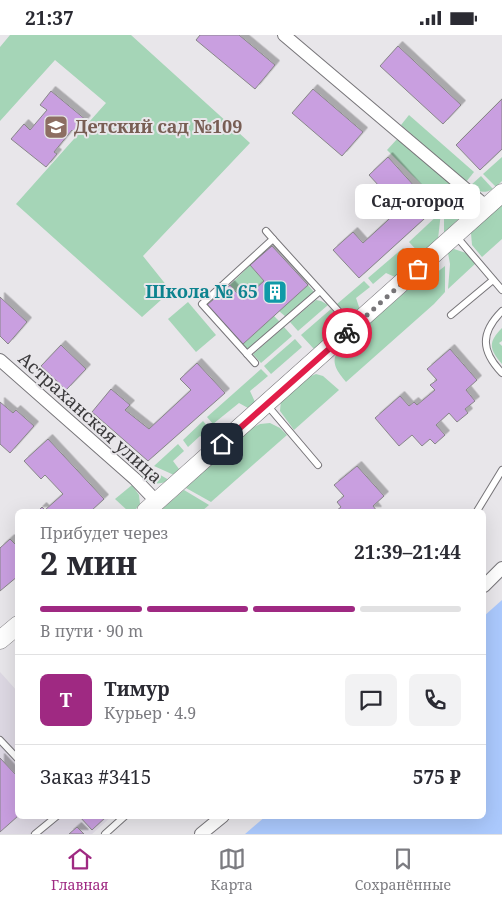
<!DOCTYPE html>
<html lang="ru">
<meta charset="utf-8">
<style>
:root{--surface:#fff;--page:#f2f2f3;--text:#2b2b33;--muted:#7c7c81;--line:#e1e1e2;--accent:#9f2982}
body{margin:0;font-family:"Noto Serif",serif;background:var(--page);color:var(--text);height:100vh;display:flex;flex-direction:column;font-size:19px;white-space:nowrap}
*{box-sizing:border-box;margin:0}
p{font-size:16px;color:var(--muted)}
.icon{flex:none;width:28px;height:28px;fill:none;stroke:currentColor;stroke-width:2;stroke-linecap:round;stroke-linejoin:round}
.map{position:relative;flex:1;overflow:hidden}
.side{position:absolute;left:15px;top:474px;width:471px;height:310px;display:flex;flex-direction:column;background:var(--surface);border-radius:8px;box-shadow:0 5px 20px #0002}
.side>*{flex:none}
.pin{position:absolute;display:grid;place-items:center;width:42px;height:42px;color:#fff;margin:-21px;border-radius:10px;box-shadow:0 2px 8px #0006}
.courier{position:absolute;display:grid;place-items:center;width:50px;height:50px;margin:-25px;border:4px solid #e11d48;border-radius:50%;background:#fff;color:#222;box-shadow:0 1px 6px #0007}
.bubble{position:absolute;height:35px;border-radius:8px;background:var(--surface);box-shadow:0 5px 20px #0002;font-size:16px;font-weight:700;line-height:35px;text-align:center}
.head em{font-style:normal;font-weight:700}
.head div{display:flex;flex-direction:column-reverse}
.head{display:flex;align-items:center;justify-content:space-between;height:85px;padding:0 25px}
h1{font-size:32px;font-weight:700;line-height:38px}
.bar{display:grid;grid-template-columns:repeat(4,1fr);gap:8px 5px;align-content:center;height:60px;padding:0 25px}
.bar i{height:6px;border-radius:4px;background:var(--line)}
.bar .on{background:var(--accent)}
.bar p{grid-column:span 4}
.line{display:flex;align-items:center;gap:12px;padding:0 25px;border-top:1px solid var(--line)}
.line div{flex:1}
.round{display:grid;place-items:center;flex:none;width:52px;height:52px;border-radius:8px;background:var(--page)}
.status{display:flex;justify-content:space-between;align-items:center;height:35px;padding:0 25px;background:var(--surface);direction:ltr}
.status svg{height:14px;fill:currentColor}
.tab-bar{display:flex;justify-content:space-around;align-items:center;height:70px;border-top:1px solid var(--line);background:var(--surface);font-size:14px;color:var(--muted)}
.tab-bar a{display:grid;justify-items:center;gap:2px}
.tab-bar .on{color:var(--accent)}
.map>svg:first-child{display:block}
.built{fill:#ddd8e3}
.green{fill:#a5d5b7}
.water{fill:#abc9fd}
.building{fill:#c99fe0;stroke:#888689;filter:url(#shadow)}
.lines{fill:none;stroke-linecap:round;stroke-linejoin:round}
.lane-casing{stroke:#777579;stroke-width:8}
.street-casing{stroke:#777579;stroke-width:14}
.secondary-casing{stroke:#777579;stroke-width:19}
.lane{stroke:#fff;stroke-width:6}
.street{stroke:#fff;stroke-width:12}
.secondary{stroke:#fff;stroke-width:18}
.done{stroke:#787679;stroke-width:5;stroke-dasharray:0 9}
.route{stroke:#e11d48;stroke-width:6}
.labels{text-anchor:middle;stroke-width:4;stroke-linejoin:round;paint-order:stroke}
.education-label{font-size:18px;font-weight:bold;fill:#785e54;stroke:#e8e6ea;text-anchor:start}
.culture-label{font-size:18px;font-weight:bold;fill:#0d838f;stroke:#e8e6ea;text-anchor:end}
.street-label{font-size:18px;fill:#3b3a3c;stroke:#e8e6ea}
</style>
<div class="status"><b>21:37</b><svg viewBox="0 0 49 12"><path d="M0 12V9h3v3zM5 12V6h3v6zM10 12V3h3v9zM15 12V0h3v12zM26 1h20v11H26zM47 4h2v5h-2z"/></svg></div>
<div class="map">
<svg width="502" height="799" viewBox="0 0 502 799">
<defs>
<filter id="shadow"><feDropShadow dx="4.5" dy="-4.5" stdDeviation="0" flood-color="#0004"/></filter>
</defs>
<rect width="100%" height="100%" fill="#e8e6ea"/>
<polygon class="built" points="0,637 17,656 18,781 112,781 92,799 0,799"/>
<g class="green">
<polygon points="10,0 131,0 250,108 143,221 171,256 142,282 16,169 106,68 55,25 0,86 0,12"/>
<polygon points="409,80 474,137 466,147 401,90"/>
<polygon points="399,102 457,154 441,169 387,115"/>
<polygon points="502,122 502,146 496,152 483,139"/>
<path d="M481,141l12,13c-9,5 -15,3 -23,-3z"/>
<polygon points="462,158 469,166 469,174 444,198 444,174"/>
<polygon points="502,169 502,204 482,222 472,210 471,198"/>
<polygon points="441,177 438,204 421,220 409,207"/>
<polygon points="403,213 415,225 395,242 386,238 373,249 368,243"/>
<polygon points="454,214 466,218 476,228 448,254 450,229 448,218"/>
<polygon points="250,230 264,246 243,265 230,250"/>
<path d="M445,231v26l-11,12 -88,78c-8,-10 -17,-20 -7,-32l88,-77 4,4z"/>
<path d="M364,246l6,6 -14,11 4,12c-10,6 -15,1 -23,-6z"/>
<polygon points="308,250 314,257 286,282 279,276"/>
<polygon points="316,265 321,266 328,270 298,296 290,287"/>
<polygon points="188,267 216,300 196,317 168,284"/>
<polygon points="331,274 338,282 339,291 314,314 301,300"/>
<polygon points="274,281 280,287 248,315 243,309"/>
<polygon points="284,292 292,301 261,328 253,319"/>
<path d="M502,293v13l-3,2 3,3v18c-13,-15 -14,-22 0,-36z"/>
<polygon points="295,304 302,312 271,339 264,331"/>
<polygon points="261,334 268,341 250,356 255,367 248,373 239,368 213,389 207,382"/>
<polygon points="316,339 323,341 339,355 294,395 280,376 281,365 309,342"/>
<polygon points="203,386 216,401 210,407 200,401 188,412 183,405"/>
<polygon points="270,388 280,393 287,400 211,467 186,453 250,394 260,389"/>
<polygon points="178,409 184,416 173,426 179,434 174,440 154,431"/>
<path d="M150,434l19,11c-11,6 -18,4 -28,-3z"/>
<polygon points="132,450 139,460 140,469 134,476 128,476 115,464"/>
<polygon points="184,455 209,470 202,476 160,476"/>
</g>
<polygon class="water" points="502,565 502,799 245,799 266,781 484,781 484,581"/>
<g class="building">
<polygon points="200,0 239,0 275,30 255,54 196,5"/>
<polygon points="398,11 461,70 443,89 380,31"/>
<polygon points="313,54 363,97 342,121 292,78"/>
<polygon points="51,56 86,85 75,98 72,95 54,117 57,119 46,132 11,104 24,89 30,95 47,75 40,70"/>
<polygon points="502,64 502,114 480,135 456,110"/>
<polygon points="388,122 435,174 359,243 333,215 353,197 363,208 400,174 369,140"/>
<polygon points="272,211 308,250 243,309 207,270 230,250 243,265 264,246 250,230"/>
<polygon points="0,262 27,287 8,309 0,301"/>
<polygon points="61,310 86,334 66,355 41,331"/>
<polygon points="450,314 477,345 466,355 475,366 465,374 468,378 457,387 449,378 436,390 445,400 435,409 430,404 422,411 412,400 399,411 375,383 400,361 409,371 414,367 417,370 435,355 430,350 437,345 427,334"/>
<polygon points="197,328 225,358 148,426 92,377 111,354 130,370 125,375 149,394 191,355 180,344"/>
<polygon points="0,367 13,378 16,375 34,391 10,418 0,409"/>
<polygon points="48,404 104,464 91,476 38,476 42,472 45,475 63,459 45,440 41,444 24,426"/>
<polygon points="357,431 384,461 373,471 377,476 336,476 341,472 337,467 344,461 334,450"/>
<polygon points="10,504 18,512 18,541 0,556 0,513"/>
<polygon points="0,723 18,742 18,781 0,797"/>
<polygon points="79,781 107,781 92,795"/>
<polygon points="77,792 84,799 69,799"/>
</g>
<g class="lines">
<g class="lane-casing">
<g id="lane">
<polyline points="266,196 273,204"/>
<polyline points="456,201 502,255"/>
<polyline points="320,256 247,319 202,269 273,204 352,291"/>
<path d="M502,276c-22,22 -21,40 0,62"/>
<polyline points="451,280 493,245"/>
<polyline points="247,319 255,328"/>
<polyline points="267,370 318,430"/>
<polyline points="477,476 502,435"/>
<polyline points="0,705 18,724"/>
<polyline points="35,799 57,781"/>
<polyline points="105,799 125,781"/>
</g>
</g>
<g class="street-casing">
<g id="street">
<polyline points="284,0 487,172"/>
<polyline points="0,325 135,444 157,467"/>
<polyline points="484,551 502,533"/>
<polyline points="201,799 223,781"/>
</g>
</g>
<g class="secondary-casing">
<g id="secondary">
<polyline points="146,476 502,158"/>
<polyline points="0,605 18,590"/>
</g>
</g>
<use href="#lane" class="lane"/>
<use href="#street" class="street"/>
<use href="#secondary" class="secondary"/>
</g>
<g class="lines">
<polyline class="done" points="347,298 418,234"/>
<polyline class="route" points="222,409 347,298"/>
</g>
<defs>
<g id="school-square" transform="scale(1.25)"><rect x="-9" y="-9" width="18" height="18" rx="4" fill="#8d6e63" stroke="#e8e6ea"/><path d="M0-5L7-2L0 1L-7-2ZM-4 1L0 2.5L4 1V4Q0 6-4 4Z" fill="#fff"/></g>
<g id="building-square" transform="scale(1.25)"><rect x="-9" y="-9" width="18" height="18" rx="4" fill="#0f9aa8" stroke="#e8e6ea"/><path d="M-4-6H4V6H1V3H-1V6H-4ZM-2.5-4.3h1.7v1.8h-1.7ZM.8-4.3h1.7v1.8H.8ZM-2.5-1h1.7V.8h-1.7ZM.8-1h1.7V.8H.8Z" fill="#fff"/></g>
</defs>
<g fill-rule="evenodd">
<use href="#school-square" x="56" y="92"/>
<use href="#building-square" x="275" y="257"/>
</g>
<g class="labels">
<g class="education-label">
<text x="74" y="98">Детский сад №109</text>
</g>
<g class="culture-label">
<text x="258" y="263">Школа № 65</text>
</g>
<g class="street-label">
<text transform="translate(90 383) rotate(42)" y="6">Астраханская улица</text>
</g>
</g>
</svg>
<div class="pin" style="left:418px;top:234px;background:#ea580c"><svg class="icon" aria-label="bag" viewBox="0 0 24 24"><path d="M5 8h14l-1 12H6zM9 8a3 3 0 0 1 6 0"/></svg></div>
<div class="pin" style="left:222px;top:409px;background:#1f2937"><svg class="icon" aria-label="home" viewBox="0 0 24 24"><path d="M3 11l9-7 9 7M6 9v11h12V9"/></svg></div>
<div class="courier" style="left:347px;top:298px"><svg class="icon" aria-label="bike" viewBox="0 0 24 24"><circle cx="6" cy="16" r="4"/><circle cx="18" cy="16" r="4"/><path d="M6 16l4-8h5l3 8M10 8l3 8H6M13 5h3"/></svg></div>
<div class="bubble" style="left:355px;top:149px;width:125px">Сад-огород</div>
<section class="side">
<div class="head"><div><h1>2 мин</h1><p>Прибудет через</p></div><em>21:39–21:44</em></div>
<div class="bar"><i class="on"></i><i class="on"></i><i class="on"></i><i></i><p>В пути · 90 m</p></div>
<div class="line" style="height:90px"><b class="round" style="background:var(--accent);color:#fff">Т</b><div><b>Тимур</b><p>Курьер · 4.9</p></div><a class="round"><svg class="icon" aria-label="chat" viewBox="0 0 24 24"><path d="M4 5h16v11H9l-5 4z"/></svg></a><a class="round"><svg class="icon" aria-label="phone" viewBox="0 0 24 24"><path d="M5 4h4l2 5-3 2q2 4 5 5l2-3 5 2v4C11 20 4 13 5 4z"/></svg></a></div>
<div class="line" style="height:65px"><div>Заказ #3415</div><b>575 ₽</b></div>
</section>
</div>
<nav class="tab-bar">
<a class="on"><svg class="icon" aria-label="home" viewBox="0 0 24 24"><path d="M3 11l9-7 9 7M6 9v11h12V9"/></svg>Главная</a>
<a><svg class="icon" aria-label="map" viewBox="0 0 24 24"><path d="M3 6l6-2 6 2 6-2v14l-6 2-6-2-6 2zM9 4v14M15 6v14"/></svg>Карта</a>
<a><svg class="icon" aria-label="saved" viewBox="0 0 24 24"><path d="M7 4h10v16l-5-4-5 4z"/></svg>Сохранённые</a>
</nav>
